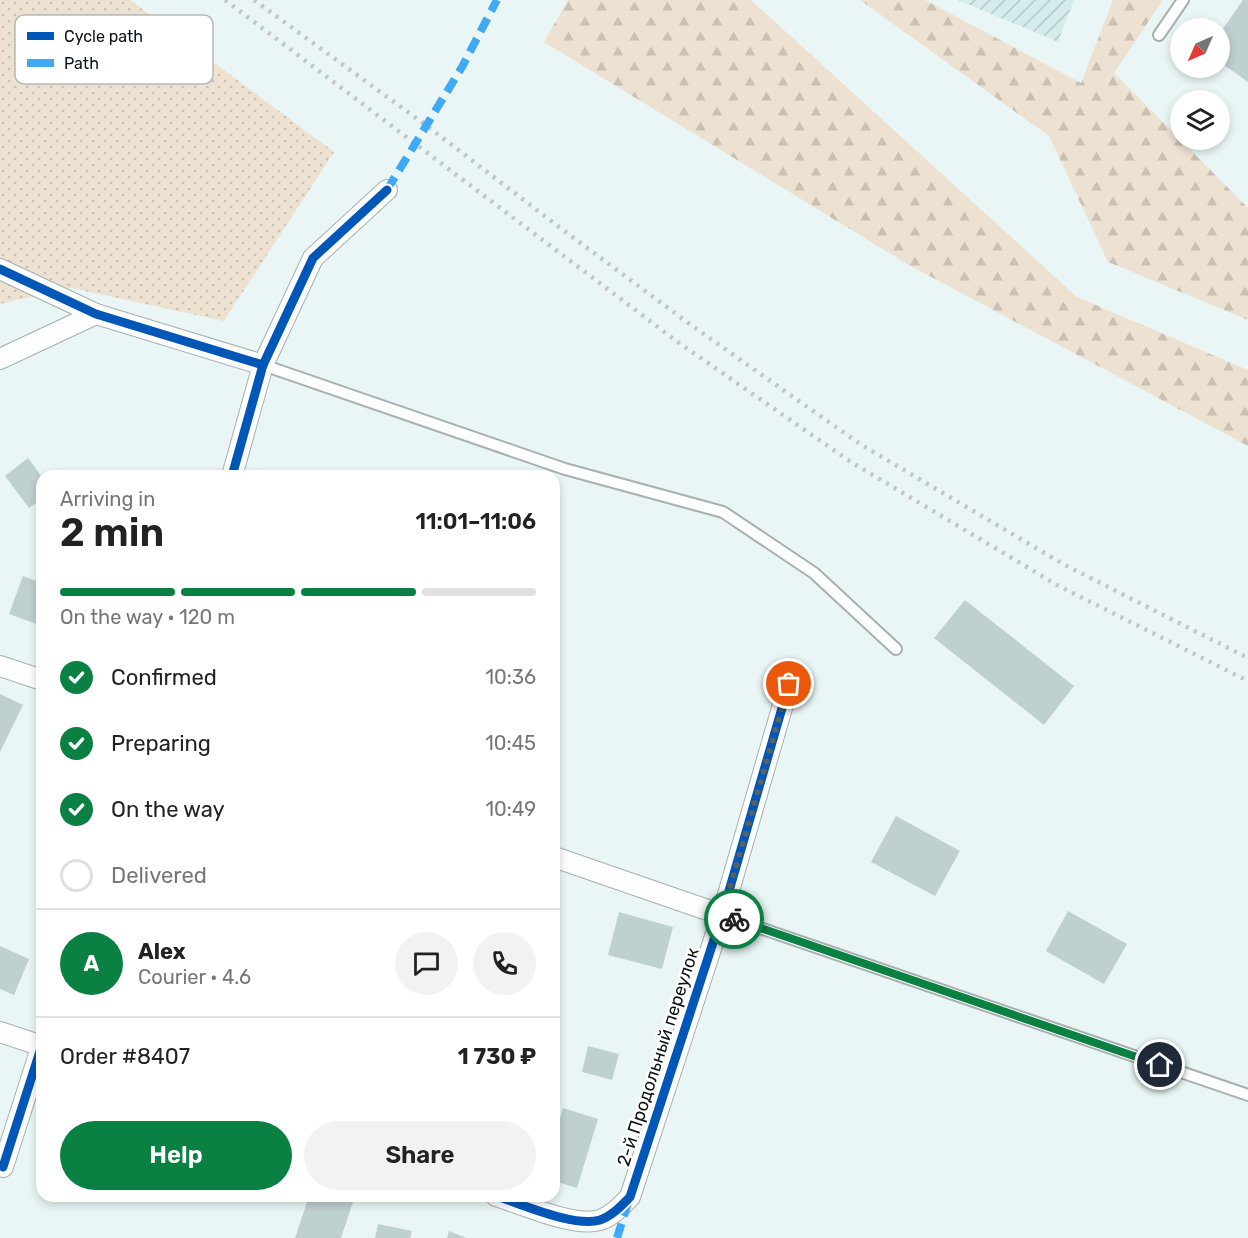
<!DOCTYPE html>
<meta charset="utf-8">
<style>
:root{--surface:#fff;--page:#f2f2f2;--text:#222;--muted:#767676;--line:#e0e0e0;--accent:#0b8043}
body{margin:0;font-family:Rubik,sans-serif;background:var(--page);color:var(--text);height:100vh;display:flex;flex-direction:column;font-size:22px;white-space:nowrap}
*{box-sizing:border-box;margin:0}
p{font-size:20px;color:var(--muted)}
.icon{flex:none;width:33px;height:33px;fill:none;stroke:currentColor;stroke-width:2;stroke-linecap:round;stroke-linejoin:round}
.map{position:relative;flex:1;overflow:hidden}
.details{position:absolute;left:36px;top:470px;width:524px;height:732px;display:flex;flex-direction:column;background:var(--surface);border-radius:18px;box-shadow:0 3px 9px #0003}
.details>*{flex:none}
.needle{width:39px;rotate:225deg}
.controls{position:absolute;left:1170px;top:18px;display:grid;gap:12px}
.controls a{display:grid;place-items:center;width:60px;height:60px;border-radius:50%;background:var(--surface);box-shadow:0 3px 9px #0003;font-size:30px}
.pin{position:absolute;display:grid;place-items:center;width:51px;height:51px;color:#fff;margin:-26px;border:3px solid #fff;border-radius:50%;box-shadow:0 2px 6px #0007}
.courier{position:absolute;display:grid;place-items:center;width:60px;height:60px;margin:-30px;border:4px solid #0b8043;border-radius:50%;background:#fff;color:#222;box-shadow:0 2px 8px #0007}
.overview em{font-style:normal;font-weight:600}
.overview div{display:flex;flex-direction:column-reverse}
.overview{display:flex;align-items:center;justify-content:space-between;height:102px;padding:0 24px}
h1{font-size:39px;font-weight:600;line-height:45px}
.bar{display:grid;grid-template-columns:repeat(4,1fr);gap:9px 6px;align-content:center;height:72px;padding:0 24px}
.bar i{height:8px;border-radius:4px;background:var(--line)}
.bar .selected{background:var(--accent)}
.bar p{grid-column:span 4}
.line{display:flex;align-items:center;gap:15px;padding:0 24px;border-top:2px solid var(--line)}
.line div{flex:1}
.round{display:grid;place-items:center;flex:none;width:63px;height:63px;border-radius:32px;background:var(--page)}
ol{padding:0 24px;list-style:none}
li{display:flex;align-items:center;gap:18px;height:66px}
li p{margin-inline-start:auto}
li .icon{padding:6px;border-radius:50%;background:var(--accent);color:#fff;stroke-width:4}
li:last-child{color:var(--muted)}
li i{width:33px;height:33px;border:3px solid var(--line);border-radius:50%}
.button{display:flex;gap:12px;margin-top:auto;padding:12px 24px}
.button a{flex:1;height:69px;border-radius:36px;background:var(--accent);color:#fff;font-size:24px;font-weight:600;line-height:69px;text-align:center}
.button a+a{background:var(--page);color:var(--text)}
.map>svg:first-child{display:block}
.industrial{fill:url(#industrial-furrows)}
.forest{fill:url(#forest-firs)}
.park{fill:url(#park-dots)}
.building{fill:#bfd0d0}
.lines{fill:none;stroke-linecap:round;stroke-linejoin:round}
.lane-casing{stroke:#a7b0b0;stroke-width:14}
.street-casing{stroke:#a7b0b0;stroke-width:22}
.lane{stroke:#fcfefe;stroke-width:10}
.street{stroke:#fcfefe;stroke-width:20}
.rail{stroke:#c4c6c6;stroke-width:4.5;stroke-dasharray:3 6;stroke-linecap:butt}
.quiet{stroke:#3fa9f5;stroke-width:8;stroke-dasharray:15 8;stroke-linecap:butt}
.cycleway-casing{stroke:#fff;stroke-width:13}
.cycleway{stroke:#0057b8;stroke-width:9}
.done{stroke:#596262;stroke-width:6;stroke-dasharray:0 10.8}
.route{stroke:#0b8043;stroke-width:8}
.labels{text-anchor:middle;stroke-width:5;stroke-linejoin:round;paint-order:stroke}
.street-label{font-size:18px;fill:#0b1313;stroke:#fff}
.key{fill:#fff;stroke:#b6b8b8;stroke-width:1.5}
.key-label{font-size:16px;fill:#0b1313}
</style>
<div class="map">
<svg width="1248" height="1238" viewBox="0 0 1248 1238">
<defs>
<pattern id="industrial-furrows" width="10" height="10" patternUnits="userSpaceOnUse" patternTransform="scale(1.5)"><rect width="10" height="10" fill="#d5ebec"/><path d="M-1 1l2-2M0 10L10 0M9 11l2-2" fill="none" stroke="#b6c9ca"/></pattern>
<pattern id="forest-firs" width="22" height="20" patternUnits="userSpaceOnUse" patternTransform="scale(1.5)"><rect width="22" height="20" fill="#ede2d2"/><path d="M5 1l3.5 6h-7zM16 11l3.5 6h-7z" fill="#cac1b3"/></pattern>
<pattern id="park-dots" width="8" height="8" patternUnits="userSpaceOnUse" patternTransform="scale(1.5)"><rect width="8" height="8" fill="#ede2d2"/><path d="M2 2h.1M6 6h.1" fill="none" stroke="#cac1b3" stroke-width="1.8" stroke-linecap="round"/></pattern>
</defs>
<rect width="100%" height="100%" fill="#eaf6f6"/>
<polygon class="industrial" points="958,0 1074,0 1058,42"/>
<g class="forest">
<polygon points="568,0 751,0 1077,297 1248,370 1248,446 907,264 544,42"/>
<polygon points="860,0 925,0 1081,83 1113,0 1163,0 1114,73 1248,208 1248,320 1108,262 1049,136"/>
</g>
<polygon class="park" points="0,0 130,0 334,152 224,321 71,288 0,304"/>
<g class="building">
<polygon points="1243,0 1248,0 1248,82 1220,62 1220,33"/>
<polygon points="28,458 42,477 42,499 29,508 5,476"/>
<polygon points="23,576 42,583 42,626 9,614"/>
<polygon points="965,600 1074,686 1044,725 934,638"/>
<polygon points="0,694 23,705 0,752"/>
<polygon points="896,816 960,851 935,896 871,862"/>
<polygon points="1068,911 1127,944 1104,984 1046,951"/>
<polygon points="619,912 673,927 662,969 608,955"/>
<polygon points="0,946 29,959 14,995 0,989"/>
<polygon points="588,1046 619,1054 612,1080 582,1072"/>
<polygon points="563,1108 598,1119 577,1188 554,1181 554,1141"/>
<polygon points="239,1196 262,1196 261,1202 239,1198"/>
<polygon points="309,1196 335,1196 353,1202 341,1238 295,1238"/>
<polygon points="378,1224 412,1231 410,1238 375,1238"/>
<polygon points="449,1231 467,1238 447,1238"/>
</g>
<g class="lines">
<g class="lane-casing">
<g id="lane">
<polyline points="1159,35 1183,0"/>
<polyline points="263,365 565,469 723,512 814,573 896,649"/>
<polyline points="722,915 1248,1095"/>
</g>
</g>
<g class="street-casing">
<g id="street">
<polyline points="0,269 96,314 263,365"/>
<polyline points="0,359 96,314"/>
<polyline points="232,476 263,365 313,258 387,190"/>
<polyline points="0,666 42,680"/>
<polyline points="554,857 722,915"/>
<polyline points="0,1032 42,1046"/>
<polyline points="3,1167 42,1045"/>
<path d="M496,1196c26,8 79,32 104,24 12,-4 21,-14 30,-23l92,-282 67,-231"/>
</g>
</g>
<use href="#lane" class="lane"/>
<use href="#street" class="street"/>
<g class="rail">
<polyline points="225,0 679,343 851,462 1057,585 1248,681"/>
<polyline points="254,0 427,126 563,230 691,325 860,444 1063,564 1248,658"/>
</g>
<g class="quiet">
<polyline points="387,190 462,67 497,0"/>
<polyline points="617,1238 628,1203"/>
</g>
<g class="cycleway-casing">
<g id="cycleway">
<polyline points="0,269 96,314 263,365"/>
<polyline points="232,476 263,365 313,258 387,190"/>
<polyline points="3,1167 42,1045"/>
<path d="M496,1196c26,8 79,32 104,24 12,-4 21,-14 30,-23l92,-282 67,-231"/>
</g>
</g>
<use href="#cycleway" class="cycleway"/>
</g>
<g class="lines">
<polyline class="done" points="734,919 722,915 789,684"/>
<polyline class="route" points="734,919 1160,1065"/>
</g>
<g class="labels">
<g class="street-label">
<text transform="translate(658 1057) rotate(-72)" y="6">2-й Продольный переулок</text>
</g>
</g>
<rect x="15" y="15" width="198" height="69" rx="9" class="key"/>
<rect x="27" y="32" width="27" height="8" fill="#0057b8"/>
<rect x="27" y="59" width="27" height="8" fill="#3fa9f5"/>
<g class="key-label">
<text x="64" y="42">Cycle path</text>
<text x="64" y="69">Path</text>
</g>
</svg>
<div class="controls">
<a><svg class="needle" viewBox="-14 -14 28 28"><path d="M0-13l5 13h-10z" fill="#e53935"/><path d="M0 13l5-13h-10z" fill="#767676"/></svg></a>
<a><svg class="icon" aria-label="layers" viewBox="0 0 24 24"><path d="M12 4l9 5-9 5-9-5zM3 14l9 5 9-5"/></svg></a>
</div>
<div class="pin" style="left:789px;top:684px;background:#ea580c"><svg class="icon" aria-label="bag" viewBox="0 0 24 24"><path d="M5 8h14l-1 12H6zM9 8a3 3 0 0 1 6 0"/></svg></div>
<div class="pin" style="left:1160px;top:1065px;background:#1f2937"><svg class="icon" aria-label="home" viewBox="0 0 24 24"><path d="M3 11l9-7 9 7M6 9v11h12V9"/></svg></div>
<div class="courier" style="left:734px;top:919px"><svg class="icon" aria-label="bike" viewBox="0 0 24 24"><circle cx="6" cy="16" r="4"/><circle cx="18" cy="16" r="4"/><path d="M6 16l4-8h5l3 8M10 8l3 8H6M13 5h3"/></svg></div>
<section class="details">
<div class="overview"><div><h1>2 min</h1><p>Arriving in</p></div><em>11:01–11:06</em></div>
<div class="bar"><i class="selected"></i><i class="selected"></i><i class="selected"></i><i></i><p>On the way · 120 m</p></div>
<ol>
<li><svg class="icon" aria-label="check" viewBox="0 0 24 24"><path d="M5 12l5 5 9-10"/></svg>Confirmed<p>10:36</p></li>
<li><svg class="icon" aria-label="check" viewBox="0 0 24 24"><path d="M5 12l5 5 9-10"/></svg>Preparing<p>10:45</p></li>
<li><svg class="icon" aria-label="check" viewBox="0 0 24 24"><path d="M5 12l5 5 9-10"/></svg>On the way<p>10:49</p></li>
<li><i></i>Delivered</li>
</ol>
<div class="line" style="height:108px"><b class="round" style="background:var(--accent);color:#fff">A</b><div><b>Alex</b><p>Courier · 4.6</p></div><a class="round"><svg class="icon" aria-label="chat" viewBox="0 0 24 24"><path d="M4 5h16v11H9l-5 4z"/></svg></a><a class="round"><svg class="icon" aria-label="phone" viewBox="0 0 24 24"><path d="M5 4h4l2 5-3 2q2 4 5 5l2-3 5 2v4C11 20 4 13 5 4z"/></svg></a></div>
<div class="line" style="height:78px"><div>Order #8407</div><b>1 730 ₽</b></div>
<div class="button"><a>Help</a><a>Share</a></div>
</section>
</div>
